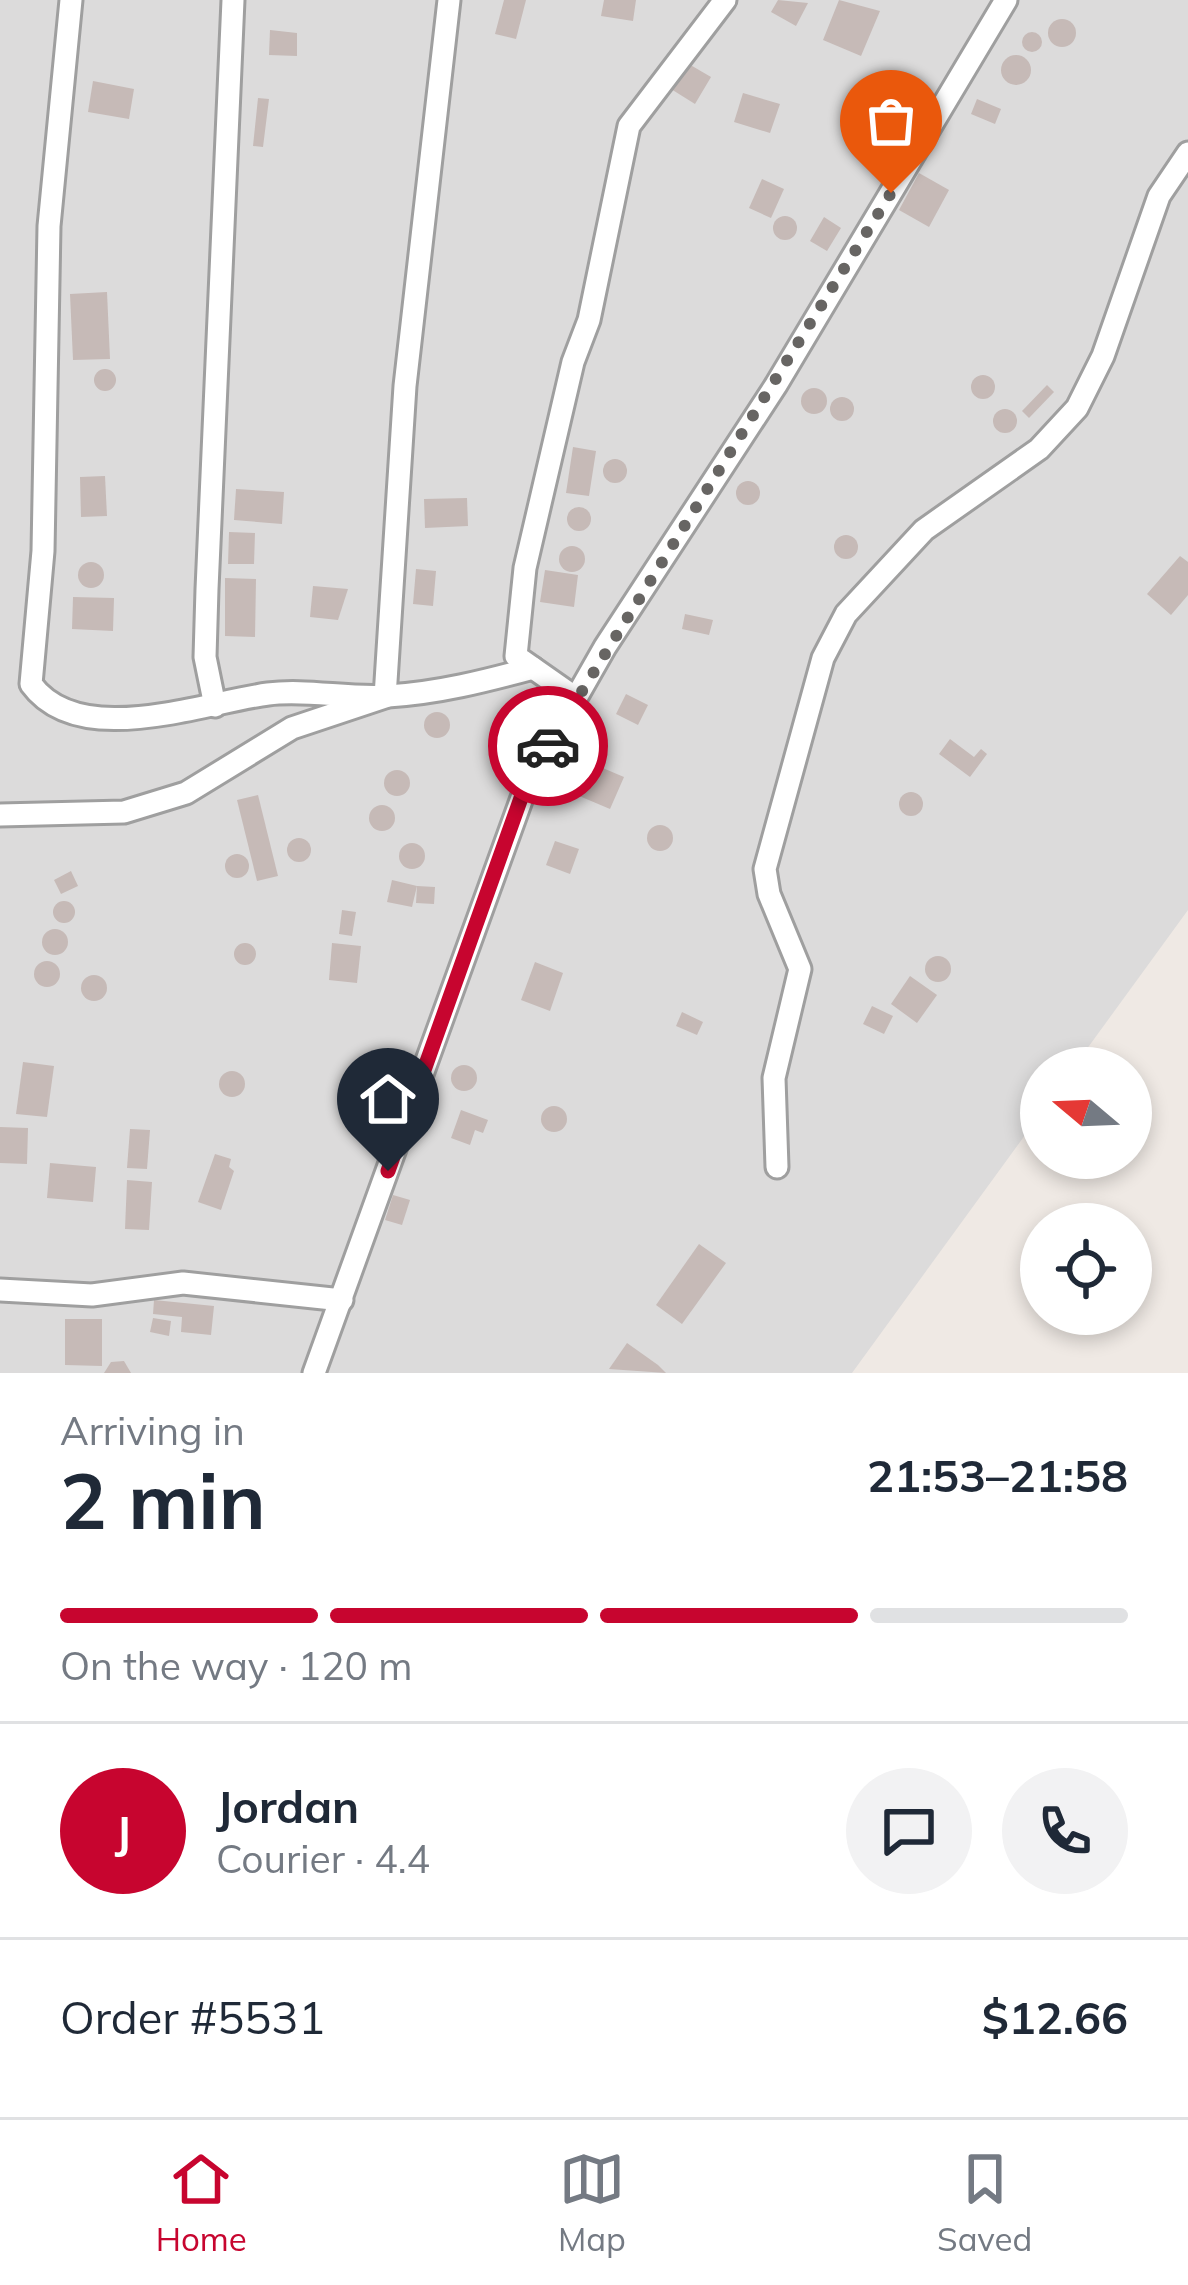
<!DOCTYPE html>
<meta charset="utf-8">
<style>
:root{--surface:#fff;--page:#f2f2f3;--text:#1f2937;--muted:#747a83;--line:#e0e1e3;--accent:#c7052f}
body{margin:0;font-family:Mulish,sans-serif;background:var(--page);color:var(--text);height:100vh;display:flex;flex-direction:column;font-size:45px;white-space:nowrap}
*{box-sizing:border-box;margin:0}
p{font-size:39px;color:var(--muted)}
.icon{flex:none;width:66px;height:66px;fill:none;stroke:currentColor;stroke-width:2;stroke-linecap:round;stroke-linejoin:round}
.map{position:relative;height:1373px;overflow:hidden}
.side{display:flex;flex-direction:column;background:var(--surface);flex:1}
.side>*{flex:none}
.needle{width:78px;rotate:289deg}
.tools{position:absolute;left:1020px;top:1047px;display:grid;gap:24px}
.tools a{display:grid;place-items:center;width:132px;height:132px;border-radius:50%;background:var(--surface);box-shadow:0 6px 18px #0003;font-size:60px}
.pin{position:absolute;display:grid;place-items:center;width:102px;height:102px;color:#fff;margin:-123px -51px;border-radius:50% 50% 50% 0;rotate:-45deg;box-shadow:0 0 12px #0007}
.pin .icon{rotate:45deg}
.courier{position:absolute;display:grid;place-items:center;width:120px;height:120px;margin:-60px;border:9px solid #c7052f;border-radius:50%;background:#fff;color:#222;box-shadow:0 3px 15px #0007}
.overview em{font-style:normal;font-weight:700}
.overview div{display:flex;flex-direction:column-reverse}
.overview{display:flex;align-items:center;justify-content:space-between;height:204px;padding:0 60px}
h1{font-size:78px;font-weight:700;line-height:90px}
.bar{display:grid;grid-template-columns:repeat(4,1fr);gap:18px 12px;align-content:center;height:144px;padding:0 60px}
.bar i{height:15px;border-radius:9px;background:var(--line)}
.bar .active{background:var(--accent)}
.bar p{grid-column:span 4}
.line{display:flex;align-items:center;gap:30px;padding:0 60px;border-top:3px solid var(--line)}
.line div{flex:1}
.round{display:grid;place-items:center;flex:none;width:126px;height:126px;border-radius:63px;background:var(--page)}
.dock{display:flex;justify-content:space-around;align-items:center;height:168px;border-top:3px solid var(--line);background:var(--surface);font-size:33px;color:var(--muted)}
.dock a{display:grid;justify-items:center;gap:6px}
.dock .active{color:var(--accent)}
.map>svg:first-child{display:block}
.residential{fill:#dcdbdb}
.building{fill:#c6bab7}
.lines{fill:none;stroke-linecap:round;stroke-linejoin:round}
.minor-casing{stroke:#9f9f9f;stroke-width:27}
.minor{stroke:#fff;stroke-width:21}
.done{stroke:#676563;stroke-width:12;stroke-dasharray:0 21.6}
.route{stroke:#c7052f;stroke-width:15}
</style>
<div class="map">
<svg width="1188" height="1373" viewBox="0 0 1188 1373">
<rect width="100%" height="100%" fill="#efe9e4"/>
<polygon class="residential" points="0,0 1188,0 1188,910 1073,1068 1041,1068 1041,1113 852,1373 0,1373"/>
<g class="building">
<polygon points="504,0 526,0 516,39 495,34"/>
<polygon points="604,0 636,0 633,21 601,16"/>
<polygon points="778,0 808,3 796,26 771,12"/>
<polygon points="839,0 880,11 861,56 823,40"/>
<circle cx="1062" cy="33" r="14"/>
<polygon points="270,30 297,33 297,56 269,55"/>
<circle cx="1032" cy="42" r="10"/>
<circle cx="1016" cy="70" r="15"/>
<polygon points="687,63 711,77 695,104 671,89"/>
<polygon points="93,81 134,89 129,119 88,112"/>
<polygon points="743,93 780,104 770,133 734,122"/>
<polygon points="258,98 269,99 263,147 253,146"/>
<polygon points="977,99 1001,109 995,124 971,114"/>
<polygon points="919,173 949,190 929,227 899,210"/>
<polygon points="762,179 784,189 771,218 749,208"/>
<circle cx="785" cy="228" r="12"/>
<polygon points="824,217 841,228 827,251 810,241"/>
<polygon points="107,292 110,359 73,360 70,294"/>
<circle cx="105" cy="380" r="11"/>
<circle cx="983" cy="387" r="12"/>
<polygon points="1047,385 1054,392 1029,418 1022,411"/>
<circle cx="814" cy="401" r="13"/>
<circle cx="842" cy="409" r="12"/>
<circle cx="1005" cy="421" r="12"/>
<polygon points="573,447 596,451 589,496 566,493"/>
<circle cx="615" cy="471" r="12"/>
<polygon points="105,476 107,516 81,517 80,477"/>
<circle cx="748" cy="493" r="12"/>
<polygon points="236,489 284,492 282,524 234,520"/>
<polygon points="467,498 468,526 425,528 424,499"/>
<circle cx="579" cy="519" r="12"/>
<polygon points="229,532 255,533 254,564 228,564"/>
<circle cx="846" cy="547" r="12"/>
<circle cx="572" cy="559" r="13"/>
<polygon points="1180,556 1188,562 1188,595 1171,615 1147,594"/>
<circle cx="91" cy="575" r="13"/>
<polygon points="416,569 436,571 433,606 413,604"/>
<polygon points="545,570 578,575 574,607 540,602"/>
<polygon points="225,578 256,579 255,637 225,636"/>
<polygon points="313,586 348,589 338,620 310,617"/>
<polygon points="73,597 114,598 113,631 72,629"/>
<polygon points="685,614 713,620 709,635 682,629"/>
<polygon points="626,694 648,705 638,725 616,714"/>
<circle cx="437" cy="725" r="13"/>
<polygon points="950,739 974,757 981,749 987,754 970,777 939,754"/>
<polygon points="579,758 624,777 610,809 565,790"/>
<circle cx="397" cy="783" r="13"/>
<circle cx="911" cy="804" r="12"/>
<polygon points="258,795 278,876 257,881 237,800"/>
<circle cx="382" cy="818" r="13"/>
<circle cx="660" cy="838" r="13"/>
<circle cx="299" cy="850" r="12"/>
<polygon points="555,841 579,849 570,874 546,865"/>
<circle cx="412" cy="856" r="13"/>
<circle cx="237" cy="866" r="12"/>
<polygon points="71,871 78,886 61,894 54,880"/>
<polygon points="392,880 417,886 412,907 387,902"/>
<polygon points="417,886 435,887 434,904 416,903"/>
<circle cx="64" cy="912" r="11"/>
<polygon points="342,910 356,912 352,936 339,934"/>
<circle cx="55" cy="942" r="13"/>
<circle cx="245" cy="954" r="11"/>
<polygon points="332,943 361,946 357,983 329,980"/>
<circle cx="938" cy="969" r="13"/>
<circle cx="47" cy="974" r="13"/>
<polygon points="535,962 563,973 550,1011 521,1000"/>
<circle cx="94" cy="988" r="13"/>
<polygon points="910,976 937,995 917,1023 891,1004"/>
<polygon points="872,1006 893,1016 884,1034 863,1024"/>
<polygon points="682,1012 703,1022 697,1035 676,1026"/>
<polygon points="23,1062 54,1066 47,1117 16,1114"/>
<circle cx="464" cy="1078" r="13"/>
<circle cx="232" cy="1084" r="13"/>
<circle cx="554" cy="1119" r="13"/>
<polygon points="461,1110 488,1120 483,1133 475,1130 470,1145 451,1138"/>
<polygon points="0,1127 28,1128 27,1164 0,1163"/>
<polygon points="130,1129 150,1130 147,1169 127,1168"/>
<polygon points="215,1154 231,1159 229,1167 234,1171 221,1210 198,1202"/>
<polygon points="50,1163 96,1167 93,1202 47,1198"/>
<polygon points="127,1180 152,1182 149,1230 125,1229"/>
<polygon points="393,1195 410,1200 402,1225 385,1220"/>
<polygon points="699,1244 726,1263 682,1324 656,1305"/>
<polygon points="154,1300 214,1306 211,1335 181,1332 182,1317 153,1314"/>
<polygon points="153,1318 171,1321 169,1336 150,1332"/>
<polygon points="65,1319 102,1319 102,1366 65,1365"/>
<polygon points="627,1343 658,1365 666,1373 609,1369"/>
<polygon points="124,1361 131,1373 104,1373 111,1362"/>
</g>
<g class="lines">
<g class="minor-casing">
<g id="minor">
<path d="M71,0l-22,226 -6,325 -12,133c48,66 170,19 237,10 39,-5 80,5 120,2 50,-3 97,-15 145,-28"/>
<polyline points="576,698 516,656 525,568 573,362 589,320 629,126 725,0"/>
<polyline points="215,706 205,657 207,589 233,0"/>
<polyline points="0,815 124,812 186,793 292,728 385,697 405,386 449,0"/>
<polyline points="777,1167 774,1078 800,969 769,894 765,869 823,658 846,614 924,530 1039,449 1077,408 1103,356 1159,196 1188,153"/>
<polyline points="0,1290 92,1295 183,1283 342,1300"/>
<polyline points="314,1373 527,784 605,647 776,385 1006,0"/>
</g>
</g>
<use href="#minor" class="minor"/>
</g>
<g class="lines">
<polyline class="done" points="548,746 891,193"/>
<polyline class="route" points="388,1171 526,784 548,746"/>
</g>
</svg>
<div class="tools">
<a><svg class="needle" viewBox="-14 -14 28 28"><path d="M0-13l5 13h-10z" fill="#e53935"/><path d="M0 13l5-13h-10z" fill="#747a83"/></svg></a>
<a><svg class="icon" aria-label="locate" viewBox="0 0 24 24"><circle cx="12" cy="12" r="6"/><path d="M12 2v4M12 18v4M2 12h4M18 12h4"/></svg></a>
</div>
<div class="pin" style="left:891px;top:193px;background:#ea580c"><svg class="icon" aria-label="bag" viewBox="0 0 24 24"><path d="M5 8h14l-1 12H6zM9 8a3 3 0 0 1 6 0"/></svg></div>
<div class="pin" style="left:388px;top:1171px;background:#1f2937"><svg class="icon" aria-label="home" viewBox="0 0 24 24"><path d="M3 11l9-7 9 7M6 9v11h12V9"/></svg></div>
<div class="courier" style="left:548px;top:746px"><svg class="icon" aria-label="car" viewBox="0 0 24 24"><path d="M5 17H2v-5l4-1 3-4h7l3 4 3 1v5h-3M9 17h6M6 11h13"/><circle cx="7" cy="17" r="2"/><circle cx="17" cy="17" r="2"/></svg></div>
</div>
<section class="side">
<div class="overview"><div><h1>2 min</h1><p>Arriving in</p></div><em>21:53–21:58</em></div>
<div class="bar"><i class="active"></i><i class="active"></i><i class="active"></i><i></i><p>On the way · 120 m</p></div>
<div class="line" style="height:216px"><b class="round" style="background:var(--accent);color:#fff">J</b><div><b>Jordan</b><p>Courier · 4.4</p></div><a class="round"><svg class="icon" aria-label="chat" viewBox="0 0 24 24"><path d="M4 5h16v11H9l-5 4z"/></svg></a><a class="round"><svg class="icon" aria-label="phone" viewBox="0 0 24 24"><path d="M5 4h4l2 5-3 2q2 4 5 5l2-3 5 2v4C11 20 4 13 5 4z"/></svg></a></div>
<div class="line" style="height:156px"><div>Order #5531</div><b>$12.66</b></div>
</section>
<nav class="dock">
<a class="active"><svg class="icon" aria-label="home" viewBox="0 0 24 24"><path d="M3 11l9-7 9 7M6 9v11h12V9"/></svg>Home</a>
<a><svg class="icon" aria-label="map" viewBox="0 0 24 24"><path d="M3 6l6-2 6 2 6-2v14l-6 2-6-2-6 2zM9 4v14M15 6v14"/></svg>Map</a>
<a><svg class="icon" aria-label="saved" viewBox="0 0 24 24"><path d="M7 4h10v16l-5-4-5 4z"/></svg>Saved</a>
</nav>
